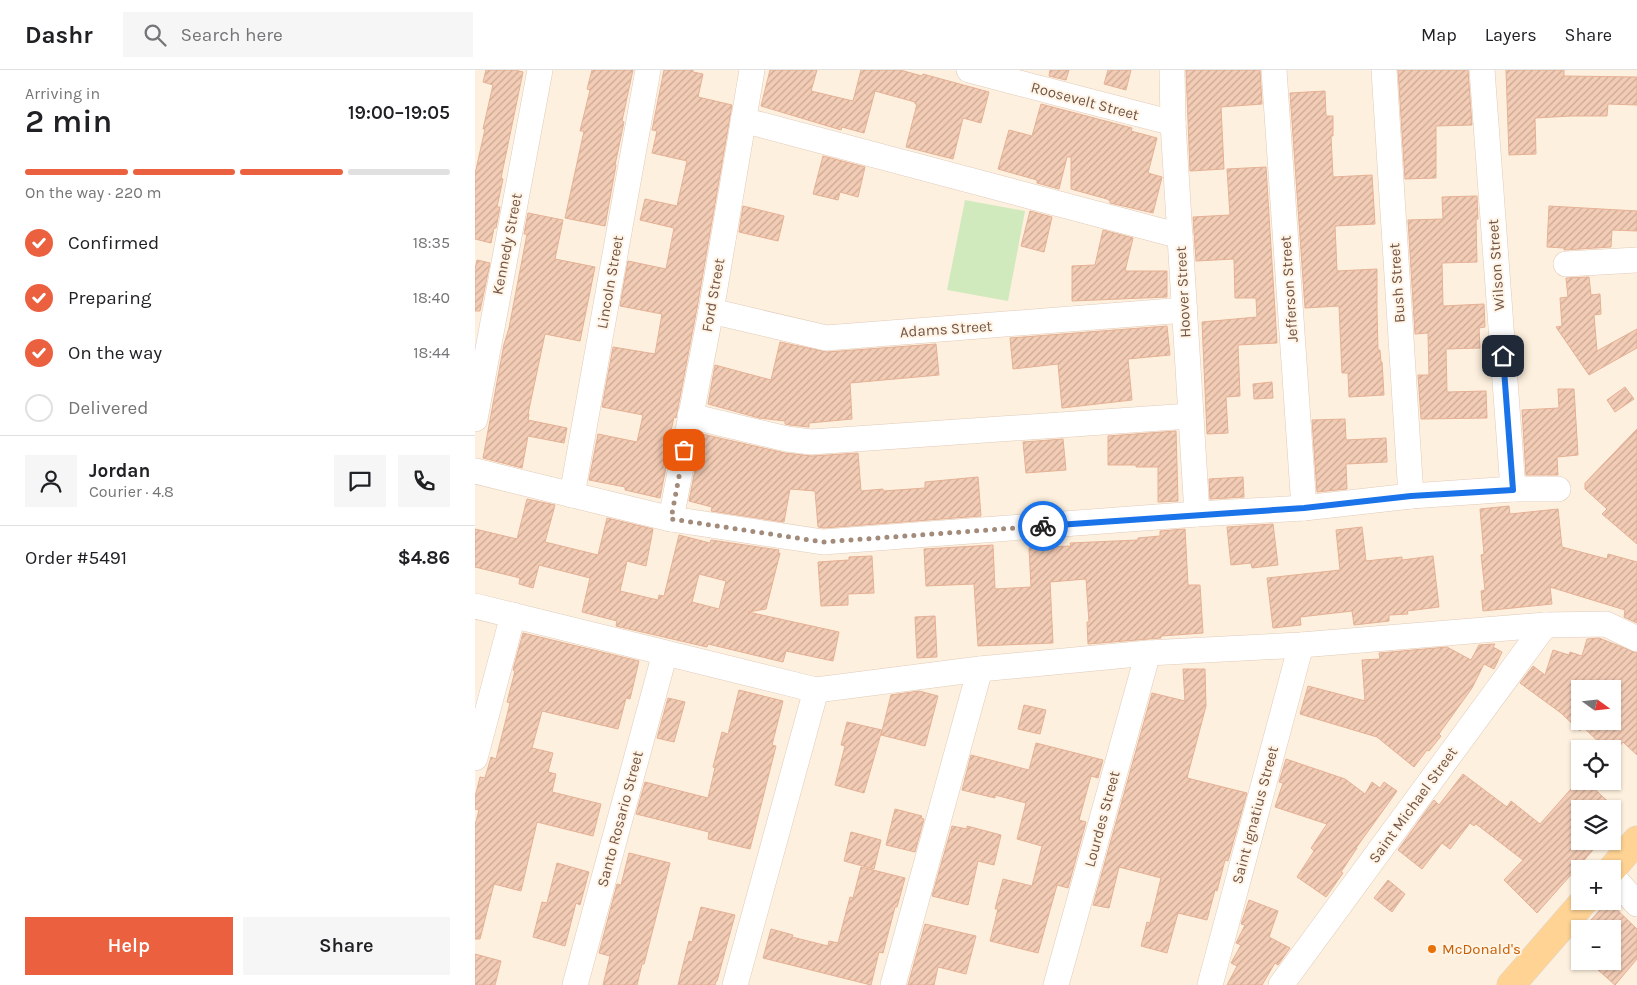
<!DOCTYPE html>
<meta charset="utf-8">
<style>
:root{--surface:#fff;--page:#f6f6f6;--text:#202124;--muted:#757577;--line:#e0e0e0;--accent:#eb603f}
body{margin:0;font-family:Karla,sans-serif;background:var(--page);color:var(--text);height:100vh;display:flex;flex-direction:column;font-size:19px;white-space:nowrap}
*{box-sizing:border-box;margin:0}
p{font-size:16px;color:var(--muted)}
.icon{flex:none;width:28px;height:28px;fill:none;stroke:currentColor;stroke-width:2;stroke-linecap:round;stroke-linejoin:round}
.map{position:relative;flex:1;overflow:hidden}
.side{display:flex;flex-direction:column;background:var(--surface);width:475px}
.side>*{flex:none}
.needle{width:32px;rotate:105deg}
.controls{position:absolute;left:1096px;top:610px;display:grid;gap:10px}
.controls a{display:grid;place-items:center;width:50px;height:50px;border-radius:0px;background:var(--surface);box-shadow:0 1px 4px #0004;font-size:25px}
.pin{position:absolute;display:grid;place-items:center;width:42px;height:42px;color:#fff;margin:-21px;border-radius:10px;box-shadow:0 2px 8px #0006}
.courier{position:absolute;display:grid;place-items:center;width:50px;height:50px;margin:-25px;border:4px solid #1a73e8;border-radius:50%;background:#fff;color:#222;box-shadow:0 1px 6px #0007}
.headline em{font-style:normal;font-weight:600}
.headline div{display:flex;flex-direction:column-reverse}
.headline{display:flex;align-items:center;justify-content:space-between;height:85px;padding:0 25px}
h1{font-size:32px;font-weight:600;line-height:38px}
.bar{display:grid;grid-template-columns:repeat(4,1fr);gap:8px 5px;align-content:center;height:60px;padding:0 25px}
.bar i{height:6px;border-radius:4px;background:var(--line)}
.bar .current{background:var(--accent)}
.bar p{grid-column:span 4}
.line{display:flex;align-items:center;gap:12px;padding:0 25px;border-top:1px solid var(--line)}
.line div{flex:1}
.round{display:grid;place-items:center;flex:none;width:52px;height:52px;border-radius:0px;background:var(--page)}
ol{padding:0 25px;list-style:none}
li{display:flex;align-items:center;gap:15px;height:55px}
li p{margin-inline-start:auto}
li .icon{padding:5px;border-radius:50%;background:var(--accent);color:#fff;stroke-width:4}
li:last-child{color:var(--muted)}
li i{width:28px;height:28px;border:2px solid var(--line);border-radius:50%}
.action{display:flex;gap:10px;margin-top:auto;padding:10px 25px}
.action a{flex:1;height:58px;border-radius:0px;background:var(--accent);color:#fff;font-size:20px;font-weight:600;line-height:58px;text-align:center}
.action a+a{background:var(--page);color:var(--text)}
header{display:flex;align-items:center;gap:30px;box-sizing:border-box;height:70px;padding:0 25px;background:var(--surface);border-bottom:1px solid var(--line)}
header strong{font-size:24px}
nav{display:flex;gap:28px;margin-inline-start:auto;font-size:18px}
.search{width:350px;height:45px;background:var(--page);display:flex;align-items:center;gap:12px;box-sizing:border-box;padding:0 18px;border-radius:0px;color:var(--muted);font-size:19px}
main{display:flex;flex:1;min-height:0}
.map>svg:first-child{display:block}
.green{fill:#d1eabd}
.building{fill:url(#building-hatch);stroke:#e6b195;fill-rule:evenodd}
.lines{fill:none;stroke-linecap:round;stroke-linejoin:round}
.minor-casing{stroke:#e1cbbb;stroke-width:26}
.major-casing{stroke:#ddd6d3;stroke-width:29}
.minor{stroke:#fff;stroke-width:25}
.major{stroke:#fed394;stroke-width:28}
.done{stroke:#a38b7b;stroke-width:5;stroke-dasharray:0 9}
.route{stroke:#1a73e8;stroke-width:6}
.food-dot{fill:#e8710a;stroke:#fff4e5;stroke-width:2}
.labels{text-anchor:middle;stroke-width:4;stroke-linejoin:round;paint-order:stroke}
.street-label{font-size:15px;fill:#735546;stroke:#fff4e5}
.food-label{font-size:15px;fill:#c56008;stroke:#fff4e5;text-anchor:start}
</style>
<header>
<strong>Dashr</strong>
<div class="search"><svg class="icon" aria-label="search" viewBox="0 0 24 24"><circle cx="10" cy="10" r="6"/><path d="M15 15l6 6"/></svg>Search here</div>
<nav><a>Map</a><a>Layers</a><a>Share</a></nav>
</header>
<main>
<section class="side">
<div class="headline"><div><h1>2 min</h1><p>Arriving in</p></div><em>19:00–19:05</em></div>
<div class="bar"><i class="current"></i><i class="current"></i><i class="current"></i><i></i><p>On the way · 220 m</p></div>
<ol>
<li><svg class="icon" aria-label="check" viewBox="0 0 24 24"><path d="M5 12l5 5 9-10"/></svg>Confirmed<p>18:35</p></li>
<li><svg class="icon" aria-label="check" viewBox="0 0 24 24"><path d="M5 12l5 5 9-10"/></svg>Preparing<p>18:40</p></li>
<li><svg class="icon" aria-label="check" viewBox="0 0 24 24"><path d="M5 12l5 5 9-10"/></svg>On the way<p>18:44</p></li>
<li><i></i>Delivered</li>
</ol>
<div class="line" style="height:90px"><a class="round"><svg class="icon" aria-label="person" viewBox="0 0 24 24"><circle cx="12" cy="8" r="4"/><path d="M4 21q1-7 8-7t8 7"/></svg></a><div><b>Jordan</b><p>Courier · 4.8</p></div><a class="round"><svg class="icon" aria-label="chat" viewBox="0 0 24 24"><path d="M4 5h16v11H9l-5 4z"/></svg></a><a class="round"><svg class="icon" aria-label="phone" viewBox="0 0 24 24"><path d="M5 4h4l2 5-3 2q2 4 5 5l2-3 5 2v4C11 20 4 13 5 4z"/></svg></a></div>
<div class="line" style="height:65px"><div>Order #5491</div><b>$4.86</b></div>
<div class="action"><a>Help</a><a>Share</a></div>
</section>
<div class="map">
<svg width="1162" height="915" viewBox="0 0 1162 915">
<defs>
<pattern id="building-hatch" width="6" height="6" patternUnits="userSpaceOnUse" patternTransform="scale(1.25)"><rect width="6" height="6" fill="#f3ccb5"/><path d="M-1 1l2-2M0 6l6-6M5 7l2-2" fill="none" stroke="#c9a895"/></pattern>
</defs>
<rect width="100%" height="100%" fill="#fdf0de"/>
<polygon class="green" points="490,130 550,141 533,231 472,220"/>
<g class="building">
<polygon points="11,0 40,0 48,2 26,108 28,109 22,137 25,137 21,158 19,158 16,173 0,169 0,104 10,59 8,59 18,15 8,12"/>
<polygon points="117,0 158,0 147,51 149,52 140,95 141,95 130,156 90,148 109,61 105,61 115,20 112,19"/>
<polygon points="189,0 218,0 218,2 228,4 223,27 257,35 222,238 201,348 199,347 188,397 191,397 185,428 150,420 150,417 114,410 123,364 162,372 168,345 127,337 138,277 180,284 187,244 145,236 153,191 191,199 199,158 165,150 170,129 202,136 212,91 177,83 182,61 177,60"/>
<polygon points="295,0 342,0 336,21 378,31 386,0 425,0 447,6 448,4 514,22 506,53 488,48 478,89 431,77 442,34 440,34 440,32 400,21 389,63 367,57 366,60 286,36"/>
<polygon points="575,0 594,0 591,10 574,6"/>
<polygon points="633,0 656,0 651,20 629,14"/>
<polygon points="711,0 785,0 787,34 746,37 749,99 715,101"/>
<polygon points="923,0 993,0 997,55 961,56 961,108 930,109"/>
<polygon points="1031,0 1089,0 1089,6 1162,7 1162,35 1133,34 1132,46 1096,46 1060,48 1061,84 1034,85"/>
<polygon points="850,21 851,46 858,46 858,66 856,66 858,107 897,105 900,154 860,156 862,201 902,199 902,241 903,280 905,280 906,292 907,292 909,325 874,327 873,303 867,303 864,236 830,238 815,23"/>
<polygon points="566,34 657,58 656,61 682,68 673,103 687,107 678,143 635,133 635,131 632,129 596,119 596,87 592,87 584,119 562,113 562,110 523,99 534,60 557,66"/>
<polygon points="348,86 390,97 383,127 365,122 363,130 338,124"/>
<polygon points="791,97 802,273 763,275 765,326 751,327 753,363 732,364 727,252 782,247 781,228 760,228 759,189 721,191 718,147 755,145 752,99"/>
<polygon points="1002,126 1003,149 1001,149 1002,192 967,193 968,236 1009,234 1010,257 1004,258 1005,278 971,279 972,322 1011,321 1012,348 946,349 943,305 954,305 953,263 940,264 933,150 968,149 967,127"/>
<polygon points="268,136 309,146 303,171 264,162"/>
<polygon points="1074,136 1162,141 1162,161 1137,160 1136,177 1089,180 1089,178 1072,177"/>
<polygon points="555,141 577,147 569,182 546,176"/>
<polygon points="53,143 88,150 80,189 120,197 105,271 70,264 53,344 54,344 53,350 92,358 89,373 53,366 47,398 8,388 29,274 34,258 52,164 49,164"/>
<polygon points="628,160 658,168 650,201 692,201 692,227 597,231 597,196 620,195"/>
<polygon points="2,190 15,193 5,241 0,241 0,199"/>
<polygon points="1114,207 1116,225 1125,224 1126,244 1119,245 1122,281 1162,259 1162,278 1114,305 1081,257 1087,256 1085,228 1093,227 1091,208"/>
<polygon points="692,256 695,285 653,289 657,330 587,338 583,294 538,299 535,268"/>
<polygon points="305,272 352,282 461,274 464,305 375,313 377,349 334,353 334,357 315,355 310,354 310,351 284,348 233,334 240,295 296,310"/>
<polygon points="797,312 798,328 779,329 778,314"/>
<polygon points="1150,317 1159,329 1140,342 1132,330"/>
<polygon points="1083,319 1099,319 1103,385 1082,387 1083,405 1051,405 1047,340 1084,338"/>
<polygon points="870,349 871,370 911,368 912,392 871,394 872,419 842,422 837,350"/>
<polygon points="1162,359 1162,474 1127,444 1132,439 1110,419 1110,413"/>
<polygon points="701,361 703,431 683,432 683,397 661,397 661,395 633,395 633,366"/>
<polygon points="227,364 310,383 337,386 383,383 386,421 408,419 408,421 450,418 450,412 503,407 506,446 349,458 343,457 340,421 315,419 309,452 236,441 237,437 214,431"/>
<polygon points="588,369 591,400 551,403 548,372"/>
<polygon points="768,407 769,427 735,429 734,409"/>
<path d="M52,429l28,6 -10,37 53,13 9,-37 46,11 -7,37 -19,-5 -7,30 38,9 1,-5 5,1 15,-61 31,8 1,-3 68,10 -1,3h2l-14,56 -18,3 91,20 -6,29 -47,-10 -3,11 -75,-18 -1,3 -91,-21 1,-5 -35,-9 8,-34 -51,-13 -6,23 -14,-4 1,-6 -45,-11v-38l42,10zM224,504l27,7 -7,28 -27,-7z"/>
<polygon points="1034,436 1035,444 1083,439 1087,477 1132,489 1133,484 1162,492 1162,553 1149,547 1150,540 1075,517 1077,534 1008,541 1006,521 1010,520 1006,485 1009,484 1005,439"/>
<polygon points="798,454 803,495 777,498 776,493 756,495 752,457"/>
<polygon points="887,457 891,491 927,487 927,490 958,486 964,537 932,541 933,544 914,545 914,551 879,555 877,541 825,547 826,555 798,558 792,508 865,500 861,460"/>
<polygon points="710,459 713,515 725,515 728,563 686,566 686,568 613,574 612,552 614,552 611,509 575,512 578,573 503,576 499,514 451,516 449,479 518,475 520,519 556,517 554,478 596,476 595,473 663,470 663,468 685,466 685,461"/>
<polygon points="397,486 399,523 373,524 373,535 346,536 343,492 374,490 374,487"/>
<polygon points="460,546 462,587 442,588 440,547"/>
<polygon points="48,563 164,591 155,629 151,628 143,659 67,641 57,678 78,683 73,702 81,704 77,722 126,734 118,766 62,752 46,821 19,814 5,869 0,869 0,755 4,740 0,739 0,727 5,707 10,708 16,687 21,689 35,633 32,632 40,601 38,600"/>
<path d="M1124,568l38,15v102l-14,-13 -10,12v-5h-7l-26,-25v7l-19,-18 -41,-30 13,-17 12,9 8,-25 16,5 1,-3 12,4 5,-17zM1105,619h33v32h-33z"/>
<polygon points="1020,574 1018,577 1027,582 1019,599 1009,594 997,618 964,664 966,666 954,681 952,680 939,697 902,667 825,644 833,616 890,631 887,590 905,589 904,583 972,577 996,590 1004,575"/>
<polygon points="708,599 730,599 731,636 712,708 772,723 753,791 750,790 742,821 740,820 732,850 703,843 692,883 666,876 672,852 675,853 686,808 644,797 634,838 618,835 677,623 710,631"/>
<polygon points="264,620 308,631 297,675 301,676 275,779 233,769 234,762 161,744 170,712 233,728 240,698 238,697 247,662 253,664"/>
<polygon points="444,621 463,626 450,676 406,665 416,625"/>
<polygon points="193,628 210,632 199,672 182,668"/>
<polygon points="549,635 571,640 565,664 543,659"/>
<polygon points="372,652 407,660 389,723 360,715 370,676 366,675"/>
<polygon points="561,673 628,690 623,708 616,706 604,750 611,752 593,818 582,815 563,883 515,871 523,839 520,839 528,809 557,816 567,776 542,769 551,733 520,725 520,728 487,720 496,685 554,700"/>
<polygon points="811,689 870,709 890,724 897,712 905,718 909,712 922,721 881,778 882,778 866,802 868,803 851,827 822,807 839,781 836,778 852,754 800,737 808,713 804,712"/>
<polygon points="988,704 1032,737 1036,731 1065,754 1104,710 1111,711 1141,739 1105,739 1105,771 1126,771 1062,843 1029,810 1048,790 1001,754 999,756 995,753 975,779 967,773 947,799 923,780 959,730 964,735"/>
<polygon points="420,739 447,746 446,748 449,749 440,782 411,775"/>
<polygon points="477,756 492,759 492,756 526,765 519,795 503,791 493,835 457,826"/>
<polygon points="376,762 406,770 399,799 369,791"/>
<polygon points="154,783 195,793 169,894 167,894 162,915 128,915 135,886 124,883 142,814 146,815"/>
<polygon points="82,793 114,802 105,835 101,833 90,876 58,867 67,832 72,833"/>
<polygon points="386,797 430,808 422,837 420,837 408,883 404,882 396,915 288,888 296,859 318,865 317,867 353,876 354,871 363,873 375,827 378,828"/>
<polygon points="913,810 930,824 917,842 899,828"/>
<polygon points="774,830 803,841 794,867 815,878 803,895 800,893 787,915 752,915 762,896 756,893 766,875 761,873 770,855 766,854"/>
<polygon points="1133,831 1162,859 1162,889 1140,915 1113,891 1138,891 1138,859 1108,859"/>
<polygon points="226,837 260,845 242,911 241,911 240,915 203,915 214,871 217,872"/>
<polygon points="450,854 501,866 491,904 463,897 459,915 433,915"/>
<polygon points="0,884 26,891 20,915 0,915"/>
</g>
<g class="lines">
<g class="minor-casing">
<g id="minor">
<polyline points="494,0 698,53"/>
<polyline points="697,0 698,53 722,444"/>
<polyline points="799,0 829,438"/>
<polyline points="909,0 936,426"/>
<polyline points="1007,0 1038,419"/>
<polyline points="268,50 705,166"/>
<polyline points="1091,194 1162,190"/>
<polyline points="236,241 351,268 710,240"/>
<polyline points="215,346 312,369 336,372 715,346"/>
<polyline points="0,349 65,0"/>
<polyline points="0,401 196,449 348,472 722,444 829,438 936,426 1038,419 1083,419"/>
<polyline points="97,425 173,0"/>
<polyline points="196,449 236,241 277,0"/>
<polyline points="0,536 341,620 505,599 673,583 826,575 1070,555 1131,554 1162,569"/>
<polyline points="0,688 38,545"/>
<polyline points="1138,807 1162,834"/>
<polyline points="100,915 190,583"/>
<polyline points="260,915 341,620"/>
<polyline points="418,915 505,599"/>
<polyline points="581,915 673,583"/>
<polyline points="735,915 826,575"/>
<polyline points="806,915 1070,555"/>
</g>
</g>
<g class="major-casing">
<g id="major">
<polyline points="1137,799 1162,770"/>
<polyline points="1036,915 1109,831"/>
</g>
</g>
<use href="#minor" class="minor"/>
<use href="#major" class="major"/>
</g>
<g class="lines">
<polyline class="done" points="209,380 196,449 348,472 568,456"/>
<polyline class="route" points="568,456 829,438 936,426 1038,420 1028,286"/>
</g>
<circle class="food-dot" cx="957" cy="879" r="5"/>
<g class="labels">
<g class="street-label">
<text transform="translate(610 31) rotate(15)" y="5">Roosevelt Street</text>
<text transform="translate(32 174) rotate(-79)" y="5">Kennedy Street</text>
<text transform="translate(1021 195) rotate(-94)" y="5">Wilson Street</text>
<text transform="translate(135 212) rotate(-80)" y="5">Lincoln Street</text>
<text transform="translate(922 213) rotate(-94)" y="5">Bush Street</text>
<text transform="translate(814 219) rotate(-94)" y="5">Jefferson Street</text>
<text transform="translate(708 222) rotate(-93)" y="5">Hoover Street</text>
<text transform="translate(238 225) rotate(-80)" y="5">Ford Street</text>
<text transform="translate(471 259) rotate(-4)" y="5">Adams Street</text>
<text transform="translate(938 735) rotate(-54)" y="5">Saint Michael Street</text>
<text transform="translate(780 745) rotate(-75)" y="5">Saint Ignatius Street</text>
<text transform="translate(145 749) rotate(-75)" y="5">Santo Rosario Street</text>
<text transform="translate(627 749) rotate(-75)" y="5">Lourdes Street</text>
</g>
<g class="food-label">
<text x="967" y="884">McDonald's</text>
</g>
</g>
</svg>
<div class="controls">
<a><svg class="needle" viewBox="-14 -14 28 28"><path d="M0-13l5 13h-10z" fill="#e53935"/><path d="M0 13l5-13h-10z" fill="#757577"/></svg></a>
<a><svg class="icon" aria-label="locate" viewBox="0 0 24 24"><circle cx="12" cy="12" r="6"/><path d="M12 2v4M12 18v4M2 12h4M18 12h4"/></svg></a>
<a><svg class="icon" aria-label="layers" viewBox="0 0 24 24"><path d="M12 4l9 5-9 5-9-5zM3 14l9 5 9-5"/></svg></a>
<a>+</a>
<a>−</a>
</div>
<div class="pin" style="left:209px;top:380px;background:#ea580c"><svg class="icon" aria-label="bag" viewBox="0 0 24 24"><path d="M5 8h14l-1 12H6zM9 8a3 3 0 0 1 6 0"/></svg></div>
<div class="pin" style="left:1028px;top:286px;background:#1f2937"><svg class="icon" aria-label="home" viewBox="0 0 24 24"><path d="M3 11l9-7 9 7M6 9v11h12V9"/></svg></div>
<div class="courier" style="left:568px;top:456px"><svg class="icon" aria-label="bike" viewBox="0 0 24 24"><circle cx="6" cy="16" r="4"/><circle cx="18" cy="16" r="4"/><path d="M6 16l4-8h5l3 8M10 8l3 8H6M13 5h3"/></svg></div>
</div>
</main>
